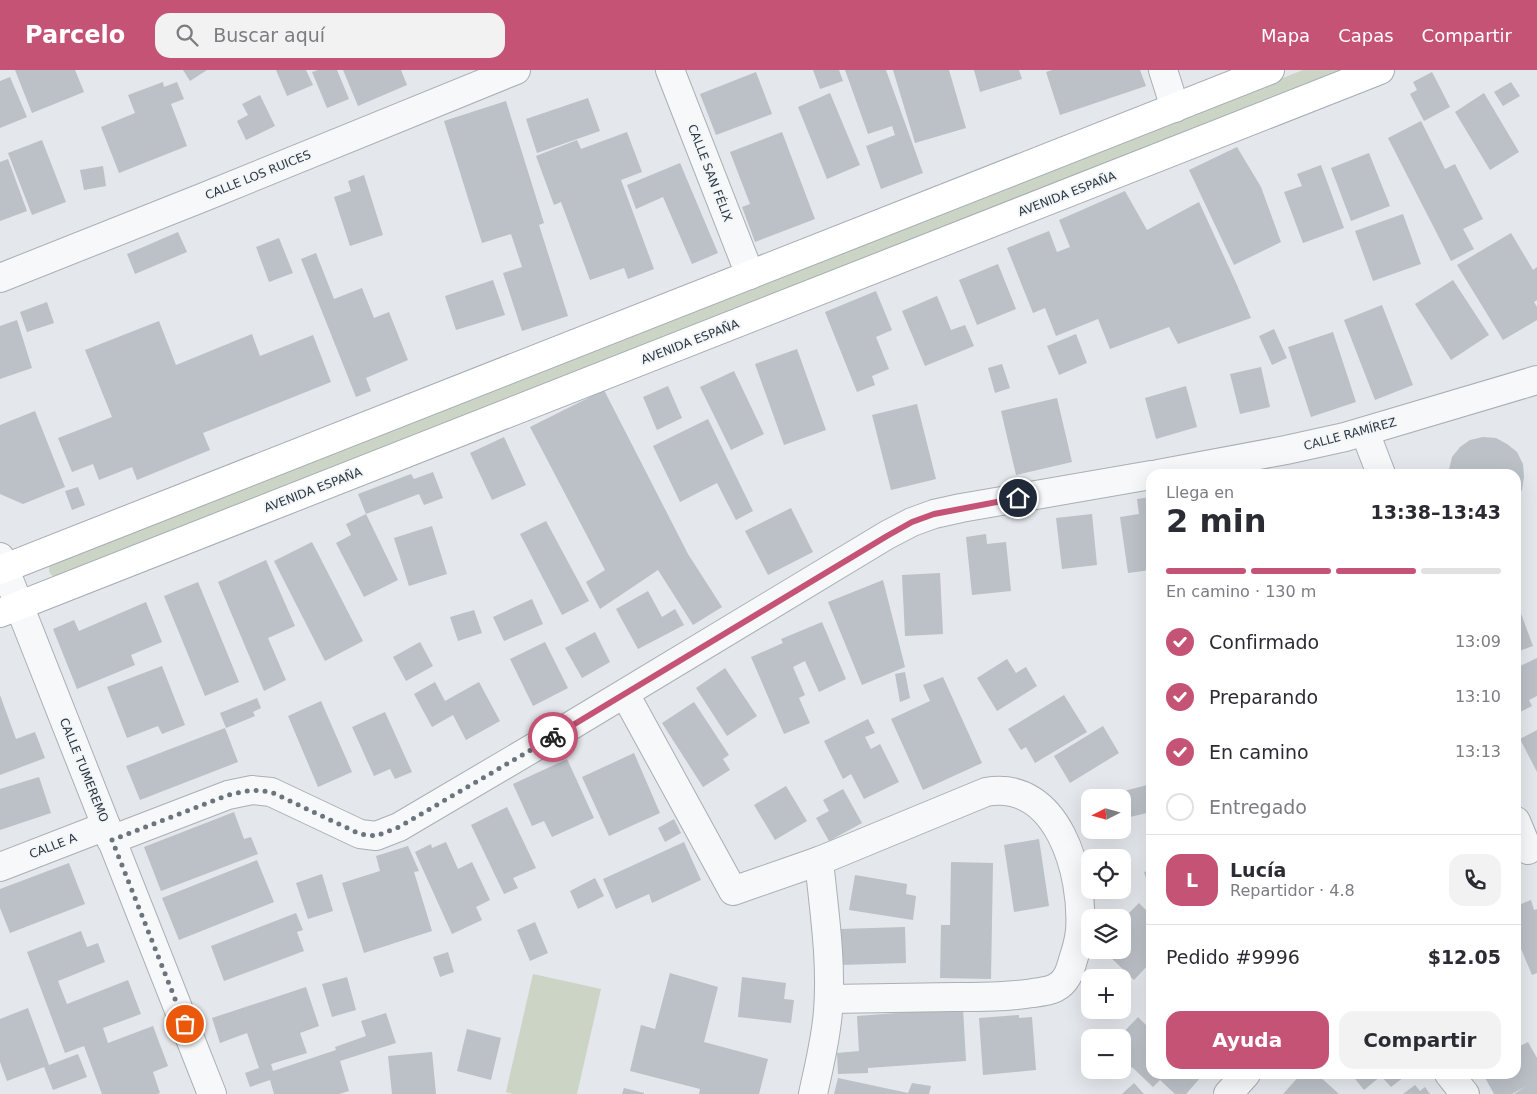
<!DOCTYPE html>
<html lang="es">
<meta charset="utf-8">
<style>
:root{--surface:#fff;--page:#f2f2f3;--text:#2b2b33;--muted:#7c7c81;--line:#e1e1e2;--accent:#c55375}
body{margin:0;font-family:"DejaVu Sans",sans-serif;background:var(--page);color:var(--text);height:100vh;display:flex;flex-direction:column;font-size:19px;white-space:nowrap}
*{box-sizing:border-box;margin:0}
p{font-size:16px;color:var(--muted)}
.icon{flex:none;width:28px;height:28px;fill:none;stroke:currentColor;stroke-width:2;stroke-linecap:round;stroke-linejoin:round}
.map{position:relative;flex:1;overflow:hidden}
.details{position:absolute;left:1146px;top:399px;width:375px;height:610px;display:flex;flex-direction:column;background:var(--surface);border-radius:15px;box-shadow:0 5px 20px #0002}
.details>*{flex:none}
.needle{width:32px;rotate:264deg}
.buttons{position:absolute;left:1081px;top:719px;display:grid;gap:10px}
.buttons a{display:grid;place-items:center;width:50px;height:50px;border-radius:10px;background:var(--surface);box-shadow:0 5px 20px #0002;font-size:25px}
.pin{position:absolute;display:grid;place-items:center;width:42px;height:42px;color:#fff;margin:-21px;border:2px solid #fff;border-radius:50%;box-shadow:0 1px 5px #0007}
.courier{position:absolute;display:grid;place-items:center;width:50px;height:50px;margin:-25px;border:4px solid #c55375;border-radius:50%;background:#fff;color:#222;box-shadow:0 1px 6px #0007}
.summary em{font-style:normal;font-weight:700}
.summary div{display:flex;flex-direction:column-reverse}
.summary{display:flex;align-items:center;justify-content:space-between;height:85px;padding:0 20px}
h1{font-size:32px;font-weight:700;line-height:38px}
.bar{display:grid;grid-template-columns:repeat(4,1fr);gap:8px 5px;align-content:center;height:60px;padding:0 20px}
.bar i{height:6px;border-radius:4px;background:var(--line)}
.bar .current{background:var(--accent)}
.bar p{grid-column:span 4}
.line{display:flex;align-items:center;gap:12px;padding:0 20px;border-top:1px solid var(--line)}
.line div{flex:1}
.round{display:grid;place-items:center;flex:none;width:52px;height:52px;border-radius:15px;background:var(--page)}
ol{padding:0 20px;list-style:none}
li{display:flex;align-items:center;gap:15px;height:55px}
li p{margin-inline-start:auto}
li .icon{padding:5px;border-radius:50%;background:var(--accent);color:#fff;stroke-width:4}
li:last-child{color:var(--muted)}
li i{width:28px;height:28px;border:2px solid var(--line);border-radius:50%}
.primary-button{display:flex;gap:10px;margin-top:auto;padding:10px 20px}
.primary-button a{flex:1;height:58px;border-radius:15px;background:var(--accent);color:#fff;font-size:20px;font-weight:700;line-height:58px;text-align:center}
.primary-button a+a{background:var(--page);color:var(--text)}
header{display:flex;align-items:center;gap:30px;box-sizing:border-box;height:70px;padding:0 25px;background:var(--accent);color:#fff}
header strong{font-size:24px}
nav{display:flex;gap:28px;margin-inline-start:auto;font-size:18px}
.search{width:350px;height:45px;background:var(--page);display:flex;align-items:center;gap:12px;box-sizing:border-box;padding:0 18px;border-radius:15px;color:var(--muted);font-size:19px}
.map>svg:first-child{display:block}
.green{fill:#cbd4c5}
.building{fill:#bbc1c7}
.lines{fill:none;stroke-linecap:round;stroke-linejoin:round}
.minor-casing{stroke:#a9afb5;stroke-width:30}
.major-casing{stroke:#a4adb5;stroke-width:30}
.minor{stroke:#f6f8f9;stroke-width:28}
.major{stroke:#fff;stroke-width:28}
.done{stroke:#6c757d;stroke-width:5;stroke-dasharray:0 9}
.route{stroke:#c55375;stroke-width:6}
.labels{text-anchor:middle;stroke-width:4;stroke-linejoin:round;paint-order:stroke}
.street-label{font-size:12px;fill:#2c3742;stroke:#f3f6f8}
</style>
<header>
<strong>Parcelo</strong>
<div class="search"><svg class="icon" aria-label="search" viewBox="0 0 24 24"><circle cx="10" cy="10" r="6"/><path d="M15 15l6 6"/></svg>Buscar aquí</div>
<nav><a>Mapa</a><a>Capas</a><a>Compartir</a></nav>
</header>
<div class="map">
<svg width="1537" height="1024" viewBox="0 0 1537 1024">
<rect width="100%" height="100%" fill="#e4e7eb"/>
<g class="green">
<path d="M1303,0h44l-1292,507c-6,-3 -7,-6 -5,-12z"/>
<polygon points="533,904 601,919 577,1024 513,1024 506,1022"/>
</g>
<g class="building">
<polygon points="15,0 75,0 84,22 32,43"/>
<polygon points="183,0 207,0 190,11"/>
<polygon points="276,0 306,0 313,15 287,26"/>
<polygon points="318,0 337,0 349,29 327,38 312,2"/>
<polygon points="343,0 401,0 407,15 358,36"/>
<polygon points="813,0 839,0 843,11 820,19"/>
<polygon points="845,0 886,0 923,103 881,119 866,76 895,65 892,56 868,64"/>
<polygon points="893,0 949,0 966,58 915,73"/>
<polygon points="974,0 1019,0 1022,9 980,22"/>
<polygon points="1052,0 1140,0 1146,16 1060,45 1046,2"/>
<polygon points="756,2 772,44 716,65 700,24"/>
<polygon points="1432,2 1450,37 1424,51 1410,24 1417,20 1413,12"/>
<polygon points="10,7 27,47 0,58 0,11"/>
<polygon points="163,12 164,17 177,12 184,29 171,34 187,76 119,103 101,57 135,43 128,25"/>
<polygon points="1511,12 1520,26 1503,36 1494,22"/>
<polygon points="830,23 860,95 827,109 798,37"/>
<polygon points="1484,23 1519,82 1490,100 1455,42"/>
<polygon points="260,25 275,56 246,70 237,51 248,45 242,34"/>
<polygon points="588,28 600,61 537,83 526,49"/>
<polygon points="506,31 544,153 539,155 568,246 522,261 503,203 522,197 511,164 482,173 444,51"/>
<polygon points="1421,51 1445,99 1455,94 1483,149 1463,159 1474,179 1451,191 1388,68"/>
<polygon points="627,62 642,102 621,110 654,199 628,209 624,198 590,210 561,132 554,135 536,86 577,70 581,79"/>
<polygon points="782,62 815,149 755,172 742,137 750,134 730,82"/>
<polygon points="42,70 66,132 32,145 8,83"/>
<polygon points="1237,77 1261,117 1281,172 1234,195 1189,100"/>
<polygon points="1369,83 1390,136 1351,151 1331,98"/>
<polygon points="8,89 27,141 0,151 0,92"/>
<polygon points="680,93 718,183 692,194 663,127 636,139 627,115"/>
<polygon points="1321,95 1344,158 1303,173 1284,122 1302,116 1297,104"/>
<polygon points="103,96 106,116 84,120 80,100"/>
<polygon points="364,105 383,165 350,176 334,127 351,121 348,111"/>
<polygon points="1125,121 1147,160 1199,132 1237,215 1251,248 1178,274 1169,257 1110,279 1098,249 1056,266 1045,238 1033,243 1007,178 1049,161 1057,182 1070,177 1059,150"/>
<polygon points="1403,144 1421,194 1373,211 1355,161"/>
<polygon points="178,162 187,182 135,204 127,184"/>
<polygon points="1511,163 1533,200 1537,197 1537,230 1534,232 1537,237 1537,250 1503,270 1457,195"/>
<polygon points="279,168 293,203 269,212 256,177"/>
<polygon points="316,183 334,229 362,218 374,248 389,242 408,290 366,308 371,321 356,327 301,189"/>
<polygon points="998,194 1016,239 977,255 959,210"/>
<polygon points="493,210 505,245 456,260 445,226"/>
<polygon points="1453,210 1489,265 1451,290 1415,234"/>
<polygon points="876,221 892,260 876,267 889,299 872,306 875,315 857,322 825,242"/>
<polygon points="937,226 951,260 965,255 974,276 925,296 902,241"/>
<polygon points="47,232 54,253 27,262 20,242"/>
<polygon points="1382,235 1413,315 1375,330 1344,250"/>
<polygon points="17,250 32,298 0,309 0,256"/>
<polygon points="159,251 176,295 252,264 260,286 313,265 331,312 203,363 210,380 137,410 132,397 99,410 93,394 72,402 58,368 112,347 85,280"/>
<polygon points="1274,259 1287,288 1272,295 1259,266"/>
<polygon points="1333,262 1356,332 1311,347 1288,277"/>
<polygon points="1076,264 1087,293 1059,305 1047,276"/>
<polygon points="797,279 826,360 784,375 755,294"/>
<polygon points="1002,294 1010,318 995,323 988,298"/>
<polygon points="1261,297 1270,337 1240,344 1230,304"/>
<polygon points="734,301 764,364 731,380 700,317"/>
<polygon points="668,316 682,348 657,360 643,327"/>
<polygon points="1186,316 1197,357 1156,369 1145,328"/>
<polygon points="604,320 688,484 722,537 693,555 658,500 600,539 586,512 605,500 530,357"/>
<polygon points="1057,328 1072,392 1016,405 1001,341"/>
<polygon points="917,334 936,409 891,420 872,345"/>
<polygon points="35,341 65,417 23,434 0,424 0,355"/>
<polygon points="708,349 753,441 736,450 717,413 680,432 653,376"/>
<polygon points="504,367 526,415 492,430 470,383"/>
<polygon points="1483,367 1496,368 1507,374 1517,382 1523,394 1524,407 1522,420 1516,429 1516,404 1448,404 1452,387 1460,377 1470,370"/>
<polygon points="433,402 443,428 424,435 419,424 366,444 358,424 411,404 414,409"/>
<polygon points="78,417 85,435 72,440 65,421"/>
<polygon points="1151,427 1151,500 1128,503 1120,447 1139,444 1137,429"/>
<polygon points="791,438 813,482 768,505 745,461"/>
<polygon points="366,444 398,510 364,527 336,473 351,465 346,454"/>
<polygon points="1092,444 1097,495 1062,499 1056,448"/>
<polygon points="546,451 589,531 562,545 520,464"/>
<polygon points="432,456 447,504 409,516 394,468"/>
<polygon points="986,464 987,474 1006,472 1011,521 972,525 966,467"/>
<polygon points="312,472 363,571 325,591 274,491"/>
<polygon points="266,490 295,556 268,568 286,610 264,621 218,512"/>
<polygon points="940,503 943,564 905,566 902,505"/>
<polygon points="883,510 905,597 862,615 828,532"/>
<polygon points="198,512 239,612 205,626 164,526"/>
<polygon points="648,521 662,547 675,539 684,555 638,579 616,539"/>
<polygon points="532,529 543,554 504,571 493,547"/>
<polygon points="1516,530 1533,576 1516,582"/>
<polygon points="146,532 162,572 131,585 135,595 77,619 53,559 74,550 79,561"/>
<polygon points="474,540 482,563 458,571 450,547"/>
<polygon points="822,552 846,609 819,622 805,591 793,597 805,625 799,628 810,653 784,664 751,587 783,573 781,569"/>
<polygon points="595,562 610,592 582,608 565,578"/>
<polygon points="420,572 433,596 406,611 393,587"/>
<polygon points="545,572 568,618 533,636 510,589"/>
<polygon points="1537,588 1537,626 1529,630 1532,636 1516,644 1516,598"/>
<polygon points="1007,589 1016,603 1026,597 1037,616 997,641 977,608"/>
<polygon points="162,596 185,655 162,664 158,656 127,668 107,617"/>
<polygon points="725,598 757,646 727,666 696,618"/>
<polygon points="905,602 910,628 900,632 895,604"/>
<polygon points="943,607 982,693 923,720 891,649 930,631 923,615"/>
<polygon points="435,612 445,631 479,612 500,651 466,670 453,645 432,657 414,624"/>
<polygon points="0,625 16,669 35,662 45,688 0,705"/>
<polygon points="1064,625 1087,662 1035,693 1026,677 1021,680 1008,659"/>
<polygon points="257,628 261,638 253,642 255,646 226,658 220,643"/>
<polygon points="321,631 352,702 318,717 288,646"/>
<polygon points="694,632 729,685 723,689 730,700 703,717 662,653"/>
<polygon points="385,642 412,702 395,709 390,699 374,706 352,657"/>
<polygon points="868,649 875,663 865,667 871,679 880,674 899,712 864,729 851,704 843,709 824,671"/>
<polygon points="1103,656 1119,683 1070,713 1054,686"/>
<polygon points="225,658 238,692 140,730 126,696"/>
<polygon points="1537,660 1537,702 1520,669"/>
<polygon points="634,683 660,743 609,766 582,707"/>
<polygon points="567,689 594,748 552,767 544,751 532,756 513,714"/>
<polygon points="39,707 51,743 0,760 0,719"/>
<polygon points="1151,714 1151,742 1130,747 1124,721"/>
<polygon points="786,716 807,751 775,770 754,735"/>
<polygon points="843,719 862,753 829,771 816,748 829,741 823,730"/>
<polygon points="507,737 536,798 513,808 518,818 504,824 471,755"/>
<polygon points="234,742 244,769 251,767 258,784 161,821 144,777"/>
<polygon points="674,749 681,763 665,772 658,758"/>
<polygon points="1039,769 1049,836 1014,842 1004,775"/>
<polygon points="446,772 458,799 472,792 490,830 476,837 482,850 452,864 415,782 431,774 432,778"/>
<polygon points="684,772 701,810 652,833 649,824 616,839 603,809"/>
<polygon points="408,776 419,801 414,802 432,861 364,883 342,813 380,801 376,786"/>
<polygon points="257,790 274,832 179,870 162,828"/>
<polygon points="951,792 993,793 991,909 940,908 941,855 950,855"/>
<polygon points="69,793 85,834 10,863 0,838 0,819"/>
<polygon points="1151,800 1151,825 1144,802"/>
<polygon points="322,804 333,841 308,849 296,813"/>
<polygon points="855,805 907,814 906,824 916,826 913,850 849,840"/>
<polygon points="595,808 604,826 578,839 570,821"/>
<polygon points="1531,830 1534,840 1537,839 1537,903 1532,905 1516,867 1516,836"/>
<polygon points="1139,833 1151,845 1151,892 1134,910 1103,880 1122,880 1122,850"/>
<polygon points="296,843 303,860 297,862 304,881 224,911 211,876"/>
<polygon points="535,852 548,883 530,891 517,860"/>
<polygon points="905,857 906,893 840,895 839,859"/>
<polygon points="81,861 87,877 98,873 105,892 58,911 67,934 128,910 141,944 103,958 108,973 153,956 168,996 153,1002 160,1023 157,1024 102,1024 84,976 65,983 27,882"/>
<polygon points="448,882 454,902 440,907 433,887"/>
<polygon points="670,903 718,917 704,972 768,989 759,1024 699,1024 700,1019 630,1001 641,955 655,959"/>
<polygon points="347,907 356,940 332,947 322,914"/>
<polygon points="742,907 786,913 784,929 794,930 791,953 738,947"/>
<polygon points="306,917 319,956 300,963 307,983 271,994 273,1001 336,980 335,977 366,966 361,951 386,943 396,973 340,991 349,1021 339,1024 274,1024 270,1010 250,1017 245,1003 259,998 247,963 220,973 212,948"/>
<polygon points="28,938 49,995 78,984 87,1007 53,1020 44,997 7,1011 0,992 0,949"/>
<polygon points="963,938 966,991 868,998 868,1003 838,1004 837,983 859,981 857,946"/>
<polygon points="1019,945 1019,948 1032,947 1036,1000 983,1005 979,948"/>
<polygon points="1138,947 1151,960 1151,1004 1198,1004 1201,1007 1186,1024 1175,1024 1160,1010 1153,1017 1132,997 1124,1006 1118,1000 1122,1000 1122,968 1118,968"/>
<polygon points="467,959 501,968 491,1010 457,1001"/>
<polygon points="1528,972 1537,988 1537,1024 1514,1024 1528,1015 1512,1024 1494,1024 1483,1004 1516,1004 1516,978"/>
<polygon points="432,982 436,1024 392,1024 388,986"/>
<polygon points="1301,1004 1317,1004 1339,1024 1283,1024"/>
<polygon points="1351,1004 1408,1004 1391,1017 1381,1006 1364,1020"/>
<polygon points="838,1008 908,1023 912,1013 931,1016 929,1024 834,1024"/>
<polygon points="1134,1013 1144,1024 1122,1024"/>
<polygon points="1415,1015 1420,1021 1425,1017 1430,1024 1403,1024"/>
<polygon points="624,1018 644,1023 644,1024 622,1024"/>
</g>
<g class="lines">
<g class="minor-casing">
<g id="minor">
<polyline points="670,0 750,205"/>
<polyline points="1163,0 1175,38"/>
<polyline points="0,208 204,127 516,0"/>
<polyline points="1365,362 1381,404"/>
<polyline points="1158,404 1286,380 1345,367 1537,310"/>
<polyline points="0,487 212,1024"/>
<path d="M625,624l108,197 86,-30 167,-69c72,-13 98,82 94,139 -1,9 -4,20 -7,29 -3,11 -6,22 -18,28 -6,3 -14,4 -22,5 -26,4 -52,4 -79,4 -42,1 -84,1 -125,2"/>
<polyline points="1516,751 1528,780"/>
<polyline points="111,770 228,725 252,720 271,722 360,764 376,766 399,757 572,655 887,465 912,452 934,444 961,438 1151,405"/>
<polyline points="0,797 106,756"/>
<polyline points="1449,1004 1465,1024"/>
<path d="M813,1024c6,-28 13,-55 15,-83 4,-49 -4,-101 -9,-150"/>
<polyline points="1228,1024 1246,1004"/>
</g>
</g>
<g class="major-casing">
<g id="major">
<polyline points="0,500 1270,0"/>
<polyline points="0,543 1380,0"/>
</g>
</g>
<use href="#minor" class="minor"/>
<use href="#major" class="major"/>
</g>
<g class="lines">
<polyline class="done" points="185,954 112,770 228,725 252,720 271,722 360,764 376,766 399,757 553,667"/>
<polyline class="route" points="553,667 887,466 912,452 934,444 1018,428"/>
</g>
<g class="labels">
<g class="street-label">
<text transform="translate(710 103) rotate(69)" y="4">CALLE SAN FÉLIX</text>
<text transform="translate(258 105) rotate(-22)" y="4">CALLE LOS RUICES</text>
<text transform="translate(1067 124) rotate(-21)" y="4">AVENIDA ESPAÑA</text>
<text transform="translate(690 272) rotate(-21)" y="4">AVENIDA ESPAÑA</text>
<text transform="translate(1350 364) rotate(-15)" y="4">CALLE RAMÍREZ</text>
<text transform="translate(313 420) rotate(-21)" y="4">AVENIDA ESPAÑA</text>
<text transform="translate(84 700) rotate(68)" y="4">CALLE TUMEREMO</text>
<text transform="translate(53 776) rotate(-21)" y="4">CALLE A</text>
</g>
</g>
</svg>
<div class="buttons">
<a><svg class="needle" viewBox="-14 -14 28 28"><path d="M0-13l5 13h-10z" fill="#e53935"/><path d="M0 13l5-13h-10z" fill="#7c7c81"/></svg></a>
<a><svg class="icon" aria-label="locate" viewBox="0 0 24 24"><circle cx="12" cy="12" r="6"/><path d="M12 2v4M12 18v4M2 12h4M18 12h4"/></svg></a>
<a><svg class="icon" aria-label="layers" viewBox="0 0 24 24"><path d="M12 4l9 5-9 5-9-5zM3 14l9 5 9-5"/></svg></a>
<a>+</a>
<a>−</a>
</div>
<div class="pin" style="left:185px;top:954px;background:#ea580c"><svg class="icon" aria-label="bag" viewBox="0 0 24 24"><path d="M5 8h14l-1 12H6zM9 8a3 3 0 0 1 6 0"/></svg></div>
<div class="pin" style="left:1018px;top:428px;background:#1f2937"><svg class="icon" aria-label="home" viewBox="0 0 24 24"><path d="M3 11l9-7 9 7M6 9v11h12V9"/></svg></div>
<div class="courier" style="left:553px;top:667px"><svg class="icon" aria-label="bike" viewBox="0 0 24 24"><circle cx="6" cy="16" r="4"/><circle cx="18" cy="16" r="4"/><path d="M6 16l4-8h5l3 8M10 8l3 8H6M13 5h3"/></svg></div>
<section class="details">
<div class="summary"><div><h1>2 min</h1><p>Llega en</p></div><em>13:38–13:43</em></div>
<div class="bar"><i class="current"></i><i class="current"></i><i class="current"></i><i></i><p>En camino · 130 m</p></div>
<ol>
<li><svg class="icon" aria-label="check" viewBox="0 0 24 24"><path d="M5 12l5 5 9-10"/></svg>Confirmado<p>13:09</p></li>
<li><svg class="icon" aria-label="check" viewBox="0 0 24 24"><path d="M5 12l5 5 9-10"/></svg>Preparando<p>13:10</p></li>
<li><svg class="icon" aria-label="check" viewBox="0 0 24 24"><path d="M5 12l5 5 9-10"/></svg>En camino<p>13:13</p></li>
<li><i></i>Entregado</li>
</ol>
<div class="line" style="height:90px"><b class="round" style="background:var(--accent);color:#fff">L</b><div><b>Lucía</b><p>Repartidor · 4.8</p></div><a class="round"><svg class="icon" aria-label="phone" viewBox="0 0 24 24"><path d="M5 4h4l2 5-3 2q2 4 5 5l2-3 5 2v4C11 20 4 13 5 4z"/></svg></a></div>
<div class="line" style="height:65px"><div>Pedido #9996</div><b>$12.05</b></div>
<div class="primary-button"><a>Ayuda</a><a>Compartir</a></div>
</section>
</div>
